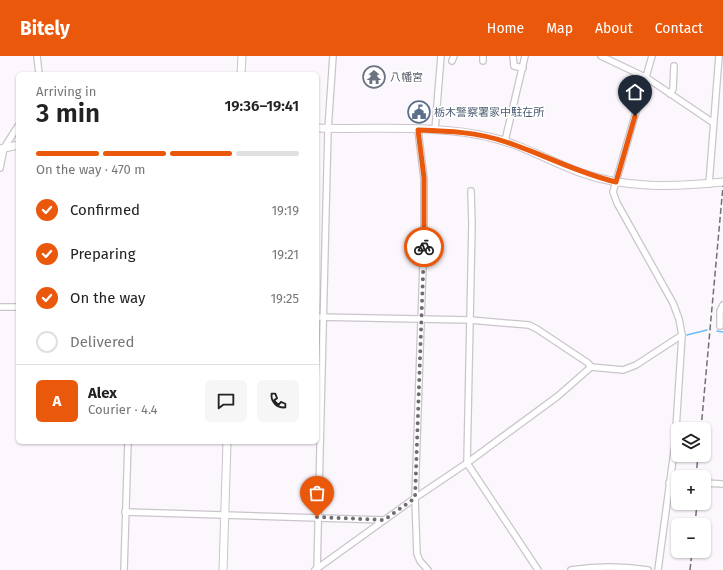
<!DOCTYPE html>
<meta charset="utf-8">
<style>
:root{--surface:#fff;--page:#f6f6f6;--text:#222;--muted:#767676;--line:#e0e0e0;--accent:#ea580c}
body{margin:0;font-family:"Fira Sans","Noto Sans JP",sans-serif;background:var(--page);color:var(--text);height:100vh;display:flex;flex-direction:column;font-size:15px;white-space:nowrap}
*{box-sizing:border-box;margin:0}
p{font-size:13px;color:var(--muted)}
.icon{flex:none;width:22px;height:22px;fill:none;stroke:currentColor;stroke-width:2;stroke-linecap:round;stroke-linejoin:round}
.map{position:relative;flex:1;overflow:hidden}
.details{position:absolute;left:16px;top:16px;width:303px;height:372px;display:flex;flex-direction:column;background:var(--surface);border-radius:6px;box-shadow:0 1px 3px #0004}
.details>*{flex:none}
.tools{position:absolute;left:671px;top:366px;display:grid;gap:8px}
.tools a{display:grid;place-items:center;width:40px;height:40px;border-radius:6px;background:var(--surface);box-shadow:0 1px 3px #0004;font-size:20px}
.pin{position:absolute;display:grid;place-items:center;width:34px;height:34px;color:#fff;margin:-41px -17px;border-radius:50% 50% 50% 0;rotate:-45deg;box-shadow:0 0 4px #0007}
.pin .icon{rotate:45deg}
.courier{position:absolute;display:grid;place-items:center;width:40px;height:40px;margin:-20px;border:3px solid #ea580c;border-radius:50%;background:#fff;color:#222;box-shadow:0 1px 5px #0007}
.overview em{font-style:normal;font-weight:600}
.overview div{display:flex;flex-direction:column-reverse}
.overview{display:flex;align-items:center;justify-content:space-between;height:68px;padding:0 20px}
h1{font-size:26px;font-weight:600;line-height:30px}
.bar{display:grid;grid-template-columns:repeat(4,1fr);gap:6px 4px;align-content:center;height:48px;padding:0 20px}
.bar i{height:5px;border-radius:3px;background:var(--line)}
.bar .current{background:var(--accent)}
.bar p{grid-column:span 4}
.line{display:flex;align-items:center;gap:10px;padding:0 20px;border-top:1px solid var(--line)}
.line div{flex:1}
.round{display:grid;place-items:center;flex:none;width:42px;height:42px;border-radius:6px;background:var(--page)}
ol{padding:0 20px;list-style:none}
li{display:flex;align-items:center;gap:12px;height:44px}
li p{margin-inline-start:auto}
li .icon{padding:4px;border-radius:50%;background:var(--accent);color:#fff;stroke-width:4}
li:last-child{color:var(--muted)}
li i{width:22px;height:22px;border:2px solid var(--line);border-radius:50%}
header{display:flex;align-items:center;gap:24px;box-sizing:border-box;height:56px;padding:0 20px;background:var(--accent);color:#fff}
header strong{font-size:19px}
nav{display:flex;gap:22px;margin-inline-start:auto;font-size:14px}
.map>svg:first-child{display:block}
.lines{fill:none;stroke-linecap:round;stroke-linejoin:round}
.stream{stroke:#6cbcef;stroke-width:1.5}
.minor-casing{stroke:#cac5cb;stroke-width:8}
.tertiary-casing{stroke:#cac5cb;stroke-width:9}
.minor{stroke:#fff;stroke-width:5.5}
.tertiary{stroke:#fff;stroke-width:7}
.rail{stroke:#737074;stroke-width:1.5;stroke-dasharray:6 3;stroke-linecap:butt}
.done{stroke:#706d71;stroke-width:4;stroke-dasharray:0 7.2}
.route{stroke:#ea580c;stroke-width:5}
.labels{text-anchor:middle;stroke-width:3.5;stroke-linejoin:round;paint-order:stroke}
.worship-label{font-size:11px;fill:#5b616d;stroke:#fff;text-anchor:start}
.service-label{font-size:11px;fill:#4e5e75;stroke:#fff;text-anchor:start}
</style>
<header>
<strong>Bitely</strong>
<nav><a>Home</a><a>Map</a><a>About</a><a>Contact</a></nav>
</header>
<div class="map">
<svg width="723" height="514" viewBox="0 0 723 514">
<rect width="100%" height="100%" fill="#fcf7fd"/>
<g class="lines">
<g class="stream">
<polyline points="717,275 723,276"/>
<polyline points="687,279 707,274"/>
</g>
<g class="minor-casing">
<g id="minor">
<polyline points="37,0 39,18"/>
<polyline points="483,0 483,5"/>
<polyline points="513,0 514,10 523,12"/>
<polyline points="601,0 647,22 712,66"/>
<polyline points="652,0 613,136 617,147 673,247 679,263 682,279 675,388 658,514"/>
<polyline points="452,5 454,0"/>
<polyline points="670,38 673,33 674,10"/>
<polyline points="418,74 424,123 424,178 415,442 417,498 420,505 428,514"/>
<polyline points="435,74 441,0"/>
<polyline points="505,85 525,0"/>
<polyline points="0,112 4,92 18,70"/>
<polyline points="709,128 719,0"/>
<polyline points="471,135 472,168 467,407 538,514"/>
<polyline points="0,251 18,251"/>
<polyline points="317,261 470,264 529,269 537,273 588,307 591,311"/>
<polyline points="720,270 720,255 723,249"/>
<polyline points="669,427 678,427"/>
<polyline points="704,427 723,428"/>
<polyline points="125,456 384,464"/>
<polyline points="124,514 128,386"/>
<polyline points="315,514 415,442 467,407 558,340 591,311 623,314 636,309 682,279"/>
<polyline points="317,514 328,73 333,0"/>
<path d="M571,514c26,-4 51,-4 77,0"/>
</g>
</g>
<g class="tertiary-casing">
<g id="tertiary">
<polyline points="241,18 242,0"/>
<path d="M317,72c54,2 121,-4 172,9 32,7 60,24 90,35 46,17 97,15 144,10"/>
<polyline points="0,93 18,89"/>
<polyline points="223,514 227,386"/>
</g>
</g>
<use href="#minor" class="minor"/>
<use href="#tertiary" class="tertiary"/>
<g class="rail">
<polyline points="701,373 723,130"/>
<polyline points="696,421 698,399"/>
<polyline points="695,469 697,447"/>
<polyline points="690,514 692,495"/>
</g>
</g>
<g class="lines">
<polyline class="done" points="317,461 384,464 415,442 424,191"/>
<path class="route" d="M424,191v-69l-6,-48c30,1 59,2 88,12 37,12 71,31 110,40l19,-66"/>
</g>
<defs>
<g id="temple-ring" transform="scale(1.15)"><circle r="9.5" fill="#fff" stroke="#6b7280" stroke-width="1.5"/><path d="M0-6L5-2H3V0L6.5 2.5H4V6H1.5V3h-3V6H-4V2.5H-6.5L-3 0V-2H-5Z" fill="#6b7280"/></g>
<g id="civic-ring" transform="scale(1.15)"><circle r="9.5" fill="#fff" stroke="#5c6f8a" stroke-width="1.5"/><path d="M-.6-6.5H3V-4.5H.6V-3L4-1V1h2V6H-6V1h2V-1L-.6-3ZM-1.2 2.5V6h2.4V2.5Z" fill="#5c6f8a"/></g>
</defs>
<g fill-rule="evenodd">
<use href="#temple-ring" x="374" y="21"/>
<use href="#civic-ring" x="419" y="56"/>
</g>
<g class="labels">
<g class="worship-label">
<text x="390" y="25">八幡宮</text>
</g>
<g class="service-label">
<text x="434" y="60">栃木警察署家中駐在所</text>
</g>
</g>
</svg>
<div class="tools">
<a><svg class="icon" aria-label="layers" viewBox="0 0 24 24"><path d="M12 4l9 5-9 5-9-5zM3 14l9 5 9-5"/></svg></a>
<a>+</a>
<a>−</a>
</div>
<div class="pin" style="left:317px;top:461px;background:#ea580c"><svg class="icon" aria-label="bag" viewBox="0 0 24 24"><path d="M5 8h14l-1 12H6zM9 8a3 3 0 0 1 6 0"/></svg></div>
<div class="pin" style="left:635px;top:60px;background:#1f2937"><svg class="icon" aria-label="home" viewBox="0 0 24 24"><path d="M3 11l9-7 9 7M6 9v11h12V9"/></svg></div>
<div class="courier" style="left:424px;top:191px"><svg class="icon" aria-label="bike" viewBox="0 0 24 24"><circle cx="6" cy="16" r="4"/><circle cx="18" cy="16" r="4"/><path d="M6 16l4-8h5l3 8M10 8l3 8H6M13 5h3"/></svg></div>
<section class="details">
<div class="overview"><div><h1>3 min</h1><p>Arriving in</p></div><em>19:36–19:41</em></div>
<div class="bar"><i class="current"></i><i class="current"></i><i class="current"></i><i></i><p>On the way · 470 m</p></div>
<ol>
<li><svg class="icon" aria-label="check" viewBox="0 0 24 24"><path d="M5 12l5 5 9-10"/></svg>Confirmed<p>19:19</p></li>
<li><svg class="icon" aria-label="check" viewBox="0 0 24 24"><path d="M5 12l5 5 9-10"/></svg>Preparing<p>19:21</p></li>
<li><svg class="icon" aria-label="check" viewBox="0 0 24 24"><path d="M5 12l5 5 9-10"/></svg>On the way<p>19:25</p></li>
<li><i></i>Delivered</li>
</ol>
<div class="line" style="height:72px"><b class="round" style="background:var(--accent);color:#fff">A</b><div><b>Alex</b><p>Courier · 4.4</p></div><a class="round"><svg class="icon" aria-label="chat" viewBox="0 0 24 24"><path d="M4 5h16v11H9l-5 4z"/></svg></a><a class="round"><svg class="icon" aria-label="phone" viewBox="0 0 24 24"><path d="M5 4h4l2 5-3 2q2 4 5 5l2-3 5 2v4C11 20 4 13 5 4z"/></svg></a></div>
</section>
</div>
